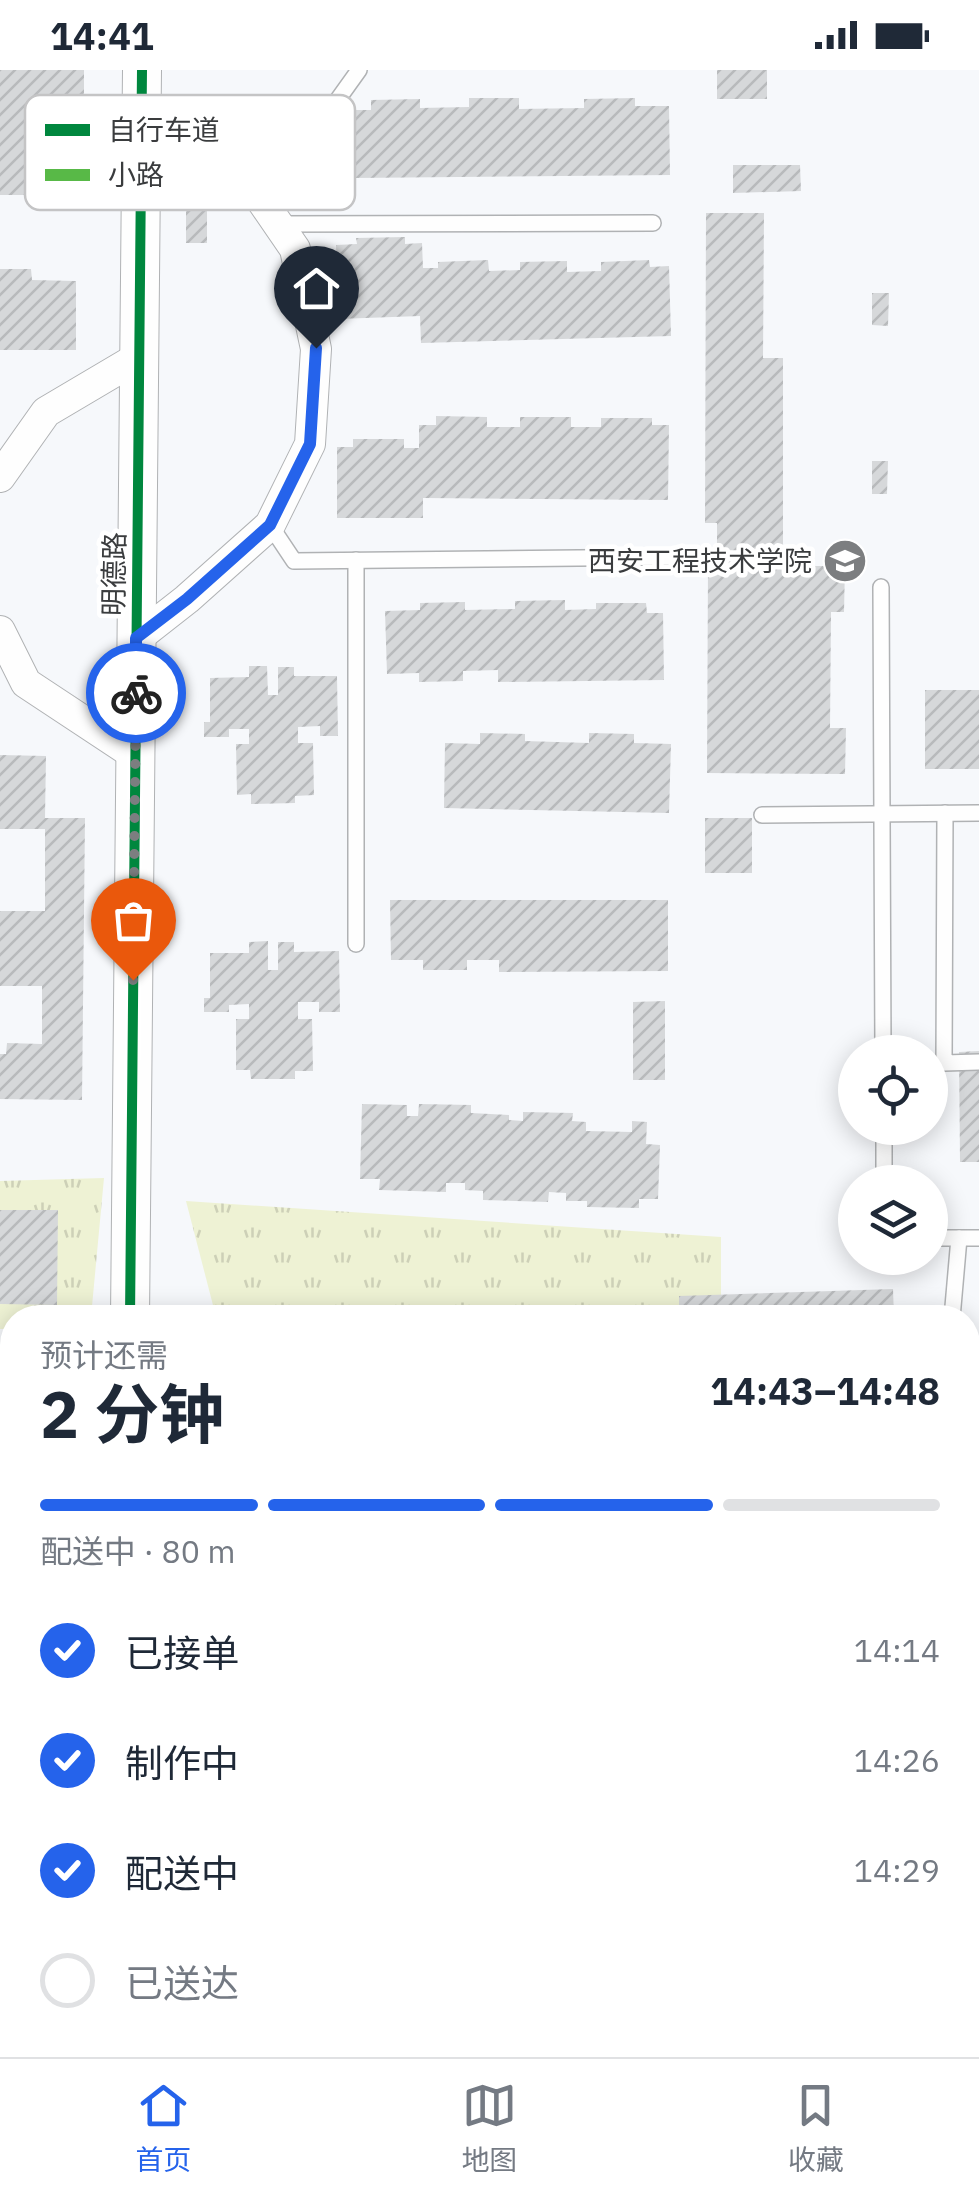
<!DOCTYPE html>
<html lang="zh">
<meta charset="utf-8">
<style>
:root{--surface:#fff;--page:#f6f6f7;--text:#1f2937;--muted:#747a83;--line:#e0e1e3;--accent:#2563eb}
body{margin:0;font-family:"IBM Plex Sans","Noto Sans SC",sans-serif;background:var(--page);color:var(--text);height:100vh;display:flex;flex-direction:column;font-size:38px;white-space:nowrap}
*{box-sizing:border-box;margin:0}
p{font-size:32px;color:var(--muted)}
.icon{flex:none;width:55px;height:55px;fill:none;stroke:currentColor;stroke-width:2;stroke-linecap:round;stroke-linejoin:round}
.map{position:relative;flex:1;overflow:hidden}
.drawer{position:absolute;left:0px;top:1235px;width:980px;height:752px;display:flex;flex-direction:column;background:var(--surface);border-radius:40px 40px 0 0;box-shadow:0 5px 25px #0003}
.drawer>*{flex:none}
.tools{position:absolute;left:838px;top:965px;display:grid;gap:20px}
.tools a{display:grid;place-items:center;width:110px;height:110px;border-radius:50%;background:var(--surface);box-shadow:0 5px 25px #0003;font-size:50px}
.pin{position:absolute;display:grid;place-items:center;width:85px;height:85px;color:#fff;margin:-102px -42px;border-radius:50% 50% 50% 0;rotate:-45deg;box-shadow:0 0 10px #0007}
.pin .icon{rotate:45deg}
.courier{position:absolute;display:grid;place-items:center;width:100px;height:100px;margin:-50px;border:8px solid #2563eb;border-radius:50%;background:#fff;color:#222;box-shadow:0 2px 12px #0007}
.summary em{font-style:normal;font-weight:700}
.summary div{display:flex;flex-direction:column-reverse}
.summary{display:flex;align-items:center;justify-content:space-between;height:170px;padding:0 40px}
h1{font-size:65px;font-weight:700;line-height:75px}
.bar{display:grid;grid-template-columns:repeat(4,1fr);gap:15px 10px;align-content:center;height:120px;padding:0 40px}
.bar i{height:12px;border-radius:8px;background:var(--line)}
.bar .selected{background:var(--accent)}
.bar p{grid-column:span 4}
ol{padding:0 40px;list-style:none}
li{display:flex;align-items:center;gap:30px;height:110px}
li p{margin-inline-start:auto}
li .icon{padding:10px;border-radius:50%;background:var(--accent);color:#fff;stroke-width:4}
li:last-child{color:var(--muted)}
li i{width:55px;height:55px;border:5px solid var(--line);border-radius:50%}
.status{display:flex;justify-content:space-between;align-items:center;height:70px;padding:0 50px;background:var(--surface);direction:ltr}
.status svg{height:28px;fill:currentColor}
.tabs{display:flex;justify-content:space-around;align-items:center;height:140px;border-top:2px solid var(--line);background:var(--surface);font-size:28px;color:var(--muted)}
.tabs a{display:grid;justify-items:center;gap:5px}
.tabs .selected{color:var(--accent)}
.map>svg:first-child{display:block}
.grass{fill:url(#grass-tufts)}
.building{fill:url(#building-hatch)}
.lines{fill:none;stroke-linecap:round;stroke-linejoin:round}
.service-casing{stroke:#b0b2b4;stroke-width:18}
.minor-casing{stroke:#b0b2b4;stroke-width:32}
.tertiary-casing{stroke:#b0b2b4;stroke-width:40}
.primary-casing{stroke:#b0b2b4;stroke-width:50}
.service{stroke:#fefefe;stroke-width:15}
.minor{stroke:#fefefe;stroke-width:30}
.tertiary{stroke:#fefefe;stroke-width:38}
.primary{stroke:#fefefe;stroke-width:48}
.quiet{stroke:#58b947;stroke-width:8;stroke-dasharray:15 8;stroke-linecap:butt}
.cycleway-casing{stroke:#fff;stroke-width:16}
.cycleway{stroke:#00873e;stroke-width:10}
.done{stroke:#7c7e80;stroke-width:10;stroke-dasharray:0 18}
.route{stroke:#2563eb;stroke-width:12}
.labels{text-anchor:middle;stroke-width:9;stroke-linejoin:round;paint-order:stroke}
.poi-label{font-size:28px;fill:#3a3c3e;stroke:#fff;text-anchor:end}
.street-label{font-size:28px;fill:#3a3c3e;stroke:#fff}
.key{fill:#fff;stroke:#c4c4c5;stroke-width:2.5}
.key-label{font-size:28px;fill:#3a3c3e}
</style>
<div class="status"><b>14:41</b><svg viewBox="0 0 49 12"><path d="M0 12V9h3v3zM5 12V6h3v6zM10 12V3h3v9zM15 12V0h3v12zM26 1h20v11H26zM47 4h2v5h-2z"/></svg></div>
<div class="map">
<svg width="979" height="1987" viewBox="0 0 979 1987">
<defs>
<pattern id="grass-tufts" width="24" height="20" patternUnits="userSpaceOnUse" patternTransform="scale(2.5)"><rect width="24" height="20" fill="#eef2d4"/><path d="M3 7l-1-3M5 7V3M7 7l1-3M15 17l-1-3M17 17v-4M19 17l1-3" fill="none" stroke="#cdd0b7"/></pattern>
<pattern id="building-hatch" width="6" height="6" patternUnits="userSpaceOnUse" patternTransform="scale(2.5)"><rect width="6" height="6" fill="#d6d8da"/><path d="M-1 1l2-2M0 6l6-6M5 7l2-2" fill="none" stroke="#b8babc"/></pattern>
</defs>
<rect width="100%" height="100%" fill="#f6f8fb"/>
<g class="grass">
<polygon points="104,1108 91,1247 12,1248 12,1259 0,1259 0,1111"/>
<polygon points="186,1131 721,1167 721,1247 221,1247 214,1239"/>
</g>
<g class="building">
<polygon points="0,0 84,0 84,58 53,58 53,50 29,50 29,65 48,65 48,113 31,115 31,124 27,125 0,125"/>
<rect x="717" y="0" width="50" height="29"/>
<polygon points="469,28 519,28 519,39 584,38 584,29 635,28 635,36 669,36 670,105 354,108 353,40 371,40 371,30 420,29 420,38 469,37"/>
<polygon points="733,95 800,95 801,121 733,123"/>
<rect x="186" y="127" width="21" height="46"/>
<polygon points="706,143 764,143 763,288 783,288 783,496 845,496 844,542 831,542 830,658 846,658 845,704 707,703 708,496 717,496 717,453 705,453"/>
<polygon points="405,167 405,174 422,173 423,198 438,198 438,192 488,190 489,201 520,200 520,192 567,191 567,202 601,201 601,192 649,190 650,197 669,196 671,266 421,273 420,246 338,249 336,175 357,174 356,168"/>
<polygon points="0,199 31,199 32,210 76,211 76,280 0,280"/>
<polygon points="872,223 889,223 888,256 872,255"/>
<polygon points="436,346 487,347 487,357 520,357 520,347 571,347 571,357 601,357 601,348 652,348 652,355 669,355 668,430 423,428 423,448 337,448 337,377 353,377 353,369 404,369 404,378 419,378 419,355 436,355"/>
<polygon points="872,391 888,391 887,424 872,424"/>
<polygon points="565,530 565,540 596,539 596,533 646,533 647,543 663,543 664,610 498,612 498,600 463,601 463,611 419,612 419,603 387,604 385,541 420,540 420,533 465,532 465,540 515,539 515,531"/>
<polygon points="249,596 267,596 268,625 278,625 278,597 294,597 294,606 337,606 338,666 320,666 320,656 298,657 298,673 313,673 314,725 295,726 295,733 251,734 251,724 237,725 236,674 249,674 249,659 229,659 229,667 204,667 204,652 210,652 210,608 249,607"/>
<rect x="925" y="620" width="54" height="79"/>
<polygon points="480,663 525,664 525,671 589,673 589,663 634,664 634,673 671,674 669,743 444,738 445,673 480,674"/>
<polygon points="0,685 46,686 45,748 85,748 82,1030 0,1029 0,984 6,984 7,973 42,974 42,916 0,916 0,841 45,841 45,759 0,759"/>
<rect x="705" y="748" width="47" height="55"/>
<polygon points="390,830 668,830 668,901 499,902 499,890 467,890 467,900 423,900 423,890 391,890"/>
<polygon points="268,871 268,900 278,900 278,872 294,872 294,882 339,881 340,942 319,942 319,932 298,932 298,949 312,949 313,1001 295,1001 295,1009 251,1009 250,1000 236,1000 236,949 249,949 249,934 229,935 229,942 204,942 204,928 210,928 210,883 249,883 249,872"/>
<polygon points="665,931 665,1010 633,1010 633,932"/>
<polygon points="979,981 979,1092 960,1092 959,982"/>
<polygon points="362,1034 407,1035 407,1046 418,1046 419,1034 471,1035 471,1043 509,1045 509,1050 523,1051 523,1042 573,1043 572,1051 586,1052 586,1061 632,1062 632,1051 647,1052 646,1074 660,1075 658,1129 639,1129 639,1138 587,1137 587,1131 566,1131 566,1123 549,1122 548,1132 483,1130 483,1121 465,1120 465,1113 446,1113 446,1122 379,1120 380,1109 360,1109"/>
<polygon points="0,1140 58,1140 57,1235 0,1234"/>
<polygon points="893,1219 894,1248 679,1248 679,1226"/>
</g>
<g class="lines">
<g class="service-casing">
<g id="service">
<polyline points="263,134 359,0"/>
<polyline points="277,154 653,153"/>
<polyline points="270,455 294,491 672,487"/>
<polyline points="881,517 883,982"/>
<polyline points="945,743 944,993 979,992"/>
<polyline points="762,745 979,743"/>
<polyline points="356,874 356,490"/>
<polyline points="884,1058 884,1112"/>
<polyline points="930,1168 979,1168"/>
<polyline points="952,1248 959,1168"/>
</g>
</g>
<g class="minor-casing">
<g id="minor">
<polyline points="0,407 46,342 139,287"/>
<polyline points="0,561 26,613 135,685"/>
<polyline points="136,569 187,529 270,455 310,374 316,279 295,179 236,93 141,67"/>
<polyline points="220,1975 221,1987"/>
</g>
</g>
<g class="tertiary-casing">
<polyline id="tertiary" points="130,1248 142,0"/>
</g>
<g class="primary-casing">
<g id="primary">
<polyline points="0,1329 12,1329"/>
<polyline points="0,1390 12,1390"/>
<polyline points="968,1397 979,1398"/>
<polyline points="968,1461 979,1462"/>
</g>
</g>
<use href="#service" class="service"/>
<use href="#minor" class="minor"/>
<use href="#tertiary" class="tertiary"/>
<use href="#primary" class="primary"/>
<polyline class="quiet" points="220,1975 221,1987"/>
<g class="cycleway-casing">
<polyline id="cycleway" points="130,1248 142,0"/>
</g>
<use href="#cycleway" class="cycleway"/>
</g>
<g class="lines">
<polyline class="done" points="133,910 136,623"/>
<polyline class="route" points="136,623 136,568 187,529 270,455 310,374 316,278"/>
</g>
<defs>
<g id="university-disc" transform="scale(2.25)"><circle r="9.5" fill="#7c7e80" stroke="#fff"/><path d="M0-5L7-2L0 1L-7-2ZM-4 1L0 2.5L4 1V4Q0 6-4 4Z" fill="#fff"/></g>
</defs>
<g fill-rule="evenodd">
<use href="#university-disc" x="845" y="491"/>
</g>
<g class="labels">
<g class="poi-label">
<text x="812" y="501">西安工程技术学院</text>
</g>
<g class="street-label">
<text transform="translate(114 504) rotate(-89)" y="10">明德路</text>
</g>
</g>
<rect x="25" y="25" width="330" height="115" rx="15" class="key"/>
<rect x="45" y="54" width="45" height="12" fill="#00873e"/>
<rect x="45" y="99" width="45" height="12" fill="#58b947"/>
<g class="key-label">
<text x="108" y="70">自行车道</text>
<text x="108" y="115">小路</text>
</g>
</svg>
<div class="tools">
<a><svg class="icon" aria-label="locate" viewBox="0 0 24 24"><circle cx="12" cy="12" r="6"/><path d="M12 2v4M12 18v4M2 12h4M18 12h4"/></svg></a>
<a><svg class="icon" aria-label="layers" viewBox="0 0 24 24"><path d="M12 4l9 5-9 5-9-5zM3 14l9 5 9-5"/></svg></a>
</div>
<div class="pin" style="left:133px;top:910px;background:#ea580c"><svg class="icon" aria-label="bag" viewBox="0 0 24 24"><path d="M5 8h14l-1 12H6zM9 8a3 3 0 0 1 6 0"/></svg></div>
<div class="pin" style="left:316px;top:278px;background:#1f2937"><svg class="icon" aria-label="home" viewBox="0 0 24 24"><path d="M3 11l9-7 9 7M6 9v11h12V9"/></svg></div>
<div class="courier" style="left:136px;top:623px"><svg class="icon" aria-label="bike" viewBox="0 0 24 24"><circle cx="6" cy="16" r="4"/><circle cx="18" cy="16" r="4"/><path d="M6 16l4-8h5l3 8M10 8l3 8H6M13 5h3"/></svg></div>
<section class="drawer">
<div class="summary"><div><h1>2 分钟</h1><p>预计还需</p></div><em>14:43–14:48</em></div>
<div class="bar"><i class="selected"></i><i class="selected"></i><i class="selected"></i><i></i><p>配送中 · 80 m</p></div>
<ol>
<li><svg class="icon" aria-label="check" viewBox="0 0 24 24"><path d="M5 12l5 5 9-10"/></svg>已接单<p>14:14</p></li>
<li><svg class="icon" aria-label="check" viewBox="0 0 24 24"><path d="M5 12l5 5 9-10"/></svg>制作中<p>14:26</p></li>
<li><svg class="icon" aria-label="check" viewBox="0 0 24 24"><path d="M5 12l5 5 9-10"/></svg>配送中<p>14:29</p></li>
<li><i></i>已送达</li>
</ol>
</section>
</div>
<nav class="tabs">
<a class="selected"><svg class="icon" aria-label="home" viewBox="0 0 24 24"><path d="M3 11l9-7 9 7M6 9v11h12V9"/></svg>首页</a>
<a><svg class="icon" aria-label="map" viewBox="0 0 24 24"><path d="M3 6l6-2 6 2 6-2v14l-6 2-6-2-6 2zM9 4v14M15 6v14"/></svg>地图</a>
<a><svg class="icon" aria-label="saved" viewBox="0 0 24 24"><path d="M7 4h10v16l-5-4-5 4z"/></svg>收藏</a>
</nav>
